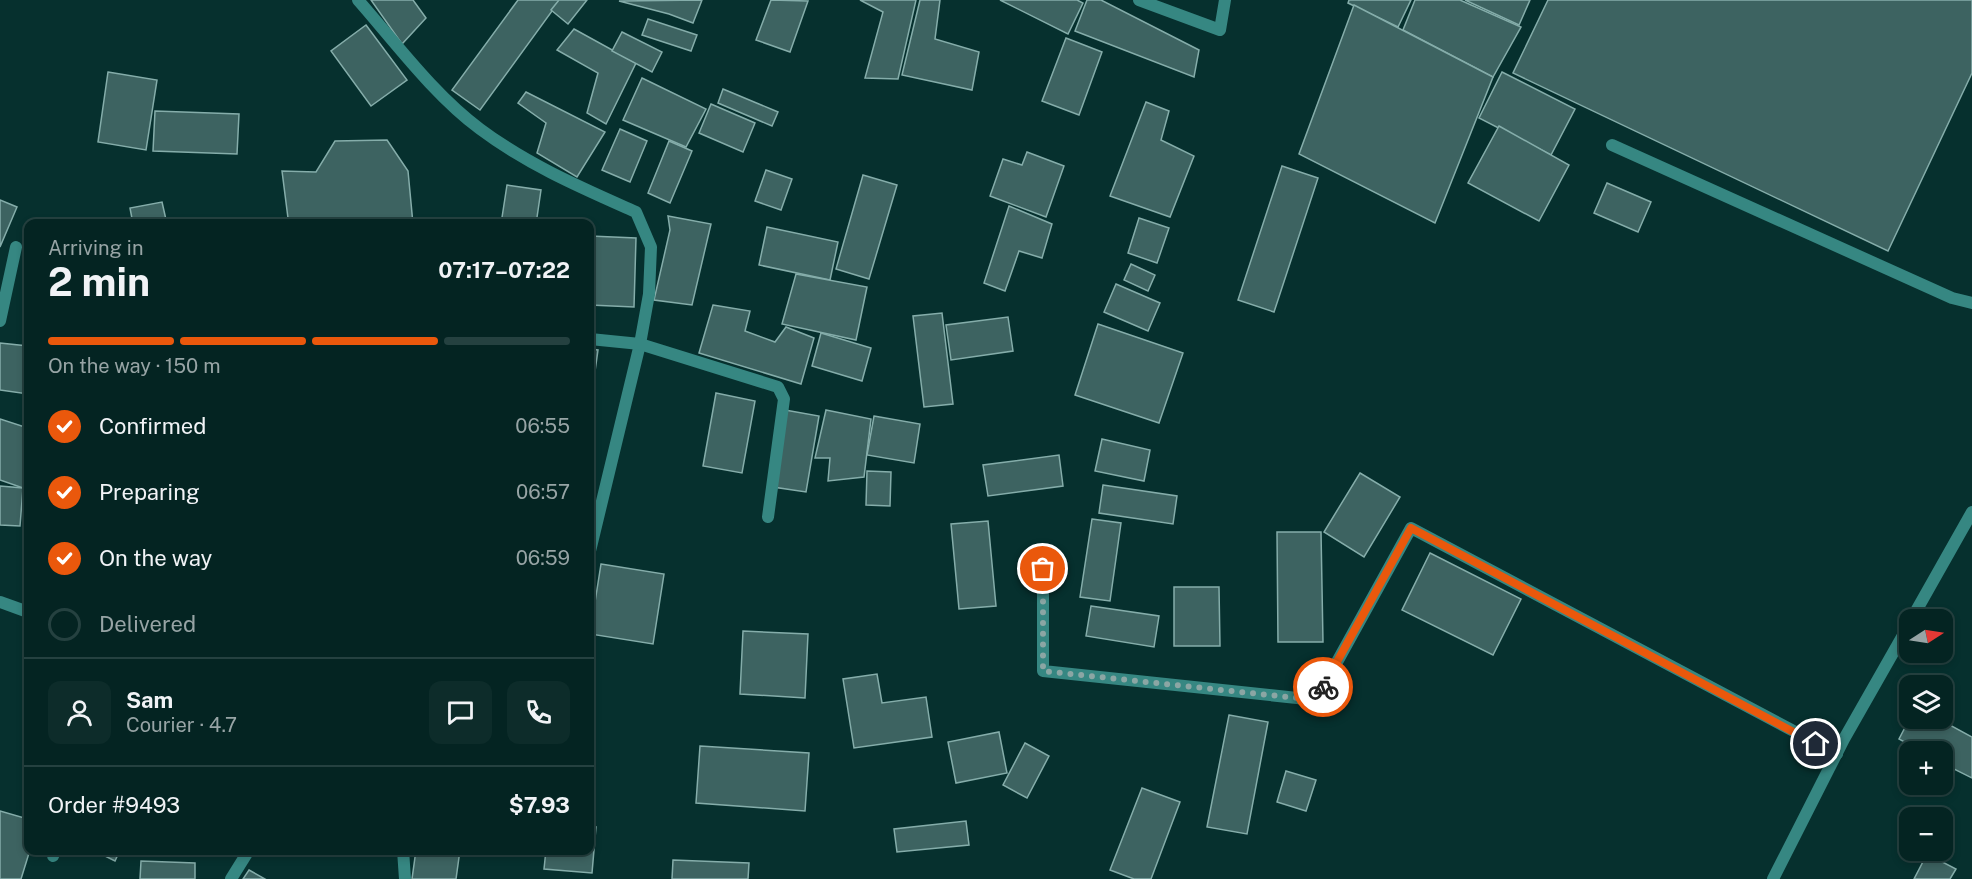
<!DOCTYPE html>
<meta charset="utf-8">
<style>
:root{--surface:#042422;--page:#0d2c2a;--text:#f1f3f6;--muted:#97a4a5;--line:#254140;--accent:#ea580c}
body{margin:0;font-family:"Public Sans",sans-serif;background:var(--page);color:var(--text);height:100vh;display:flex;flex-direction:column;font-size:22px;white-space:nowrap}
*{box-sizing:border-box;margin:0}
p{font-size:20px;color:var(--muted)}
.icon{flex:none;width:33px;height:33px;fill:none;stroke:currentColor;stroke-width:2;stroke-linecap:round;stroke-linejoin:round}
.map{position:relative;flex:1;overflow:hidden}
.side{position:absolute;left:24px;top:219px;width:570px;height:636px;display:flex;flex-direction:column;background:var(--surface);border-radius:12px;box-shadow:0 3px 9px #0003,0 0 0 2px var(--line)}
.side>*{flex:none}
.needle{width:39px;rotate:78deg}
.fabs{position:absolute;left:1899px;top:609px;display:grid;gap:12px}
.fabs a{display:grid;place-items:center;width:54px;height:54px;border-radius:12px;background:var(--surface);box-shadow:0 3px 9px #0003,0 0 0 2px var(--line);font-size:30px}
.pin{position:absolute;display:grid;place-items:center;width:51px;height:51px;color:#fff;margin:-26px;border:3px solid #fff;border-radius:50%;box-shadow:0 2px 6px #0007}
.courier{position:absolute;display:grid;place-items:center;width:60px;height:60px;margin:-30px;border:4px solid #ea580c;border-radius:50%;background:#fff;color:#222;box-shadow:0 2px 8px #0007}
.head em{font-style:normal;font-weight:700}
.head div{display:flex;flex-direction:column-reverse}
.head{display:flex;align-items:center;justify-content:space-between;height:102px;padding:0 24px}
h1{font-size:39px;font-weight:700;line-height:45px}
.bar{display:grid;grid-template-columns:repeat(4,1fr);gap:9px 6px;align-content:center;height:72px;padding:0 24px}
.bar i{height:8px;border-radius:4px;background:var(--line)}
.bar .selected{background:var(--accent)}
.bar p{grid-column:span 4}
.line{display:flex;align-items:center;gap:15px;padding:0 24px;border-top:2px solid var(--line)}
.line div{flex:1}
.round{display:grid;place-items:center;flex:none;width:63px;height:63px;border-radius:12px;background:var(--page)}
ol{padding:0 24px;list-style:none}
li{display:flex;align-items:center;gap:18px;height:66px}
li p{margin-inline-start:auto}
li .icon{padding:6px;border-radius:50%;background:var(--accent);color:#fff;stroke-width:4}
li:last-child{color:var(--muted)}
li i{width:33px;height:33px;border:3px solid var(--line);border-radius:50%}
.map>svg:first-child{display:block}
.building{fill:#3d6361;stroke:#85adaa;stroke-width:1.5}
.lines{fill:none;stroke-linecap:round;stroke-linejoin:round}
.lane{stroke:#368782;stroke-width:12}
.street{stroke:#368782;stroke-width:12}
.done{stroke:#8ba6a4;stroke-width:6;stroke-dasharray:0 10.8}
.route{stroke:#ea580c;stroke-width:8}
</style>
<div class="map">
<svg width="1972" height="879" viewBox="0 0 1972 879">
<rect width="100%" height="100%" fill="#06302e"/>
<g class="building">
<polygon points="371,0 413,0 426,18 402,44"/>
<polygon points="518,0 560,0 480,110 452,90"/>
<polygon points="559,0 587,0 568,24 551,10"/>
<polygon points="702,0 693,23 669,14 619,1"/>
<polygon points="771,0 808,1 790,52 756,40"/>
<polygon points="860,0 916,0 898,79 865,78 883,12"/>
<polygon points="920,0 940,0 935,39 979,52 972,90 902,75"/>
<polygon points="1000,0 1077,0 1083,3 1068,34"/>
<polygon points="1087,0 1101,0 1199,50 1194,77 1075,31"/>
<polygon points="1349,0 1411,0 1398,27 1348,3"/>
<polygon points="1415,0 1460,0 1521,27 1493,77 1403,30"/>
<polygon points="1465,0 1530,0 1519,25"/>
<polygon points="1548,0 1972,0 1972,73 1888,251 1513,73"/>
<polygon points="1354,5 1493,77 1435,223 1299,154"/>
<polygon points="648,19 697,35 691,51 642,35"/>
<polygon points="366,25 407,80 371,106 331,51"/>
<polygon points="574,29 636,63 606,124 587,113 598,73 557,50"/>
<polygon points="622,32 662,52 652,72 612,51"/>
<polygon points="1066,38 1102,52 1079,115 1042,101"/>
<polygon points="108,72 157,80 146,150 98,142"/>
<polygon points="1502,72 1575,109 1551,155 1479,118"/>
<polygon points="642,78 706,109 686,147 623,120"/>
<polygon points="723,89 778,112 772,126 718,103"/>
<polygon points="526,92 605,132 577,177 537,153 546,123 518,103"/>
<polygon points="1146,102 1169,111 1161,140 1194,156 1170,217 1110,196"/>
<polygon points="711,104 755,123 743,152 699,133"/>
<polygon points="155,111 239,114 237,154 153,151"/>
<polygon points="1499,126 1569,165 1539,221 1468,183"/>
<polygon points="620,129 647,141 630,182 602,170"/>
<polygon points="387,140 408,171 413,224 340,224 338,220 288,218 282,171 316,172 335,141"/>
<polygon points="669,141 692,151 670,203 648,193"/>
<polygon points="1027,152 1064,166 1046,217 990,196 1003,159 1022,165"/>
<polygon points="1282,166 1318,178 1274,312 1238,300"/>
<polygon points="766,170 792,179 781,210 755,201"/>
<polygon points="863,175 897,185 869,279 836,269"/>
<polygon points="1607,183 1651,202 1638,232 1594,213"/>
<polygon points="507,185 541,190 536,224 501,224"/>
<polygon points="0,200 17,207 0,247"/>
<polygon points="162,202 167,224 133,224 130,208"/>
<polygon points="1009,206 1052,224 1042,258 1019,251 1005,291 984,283"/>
<polygon points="668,216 711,224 692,305 654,300 670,230"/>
<polygon points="1139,218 1169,228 1157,263 1128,253"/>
<polygon points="767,227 838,242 830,280 759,265"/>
<polygon points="590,236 636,238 634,307 590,305"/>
<polygon points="1131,264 1155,275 1148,291 1124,280"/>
<polygon points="796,274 867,287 856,340 782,324"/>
<polygon points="1116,284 1160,303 1148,331 1104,312"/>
<polygon points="713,305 750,311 745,331 775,342 786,327 814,338 801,384 699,353"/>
<polygon points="942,313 953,404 924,407 913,316"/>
<polygon points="1008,317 1013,351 951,360 946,325"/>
<polygon points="1098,324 1183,353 1159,423 1075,395"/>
<polygon points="821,333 871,348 862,381 812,366"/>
<polygon points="0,343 28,346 28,394 0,390"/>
<polygon points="590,349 598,350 590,407"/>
<polygon points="716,393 755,401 742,473 703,466"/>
<polygon points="785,410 819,416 806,492 773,487"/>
<polygon points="826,410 871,419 864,477 828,481 830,458 815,458"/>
<polygon points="874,416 920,424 914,463 867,455"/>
<polygon points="0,419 28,428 28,470 23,488 0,480"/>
<polygon points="1102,439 1150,450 1144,481 1095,471"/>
<polygon points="1059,455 1063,486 988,496 983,465"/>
<polygon points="867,471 891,472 890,506 866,505"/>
<polygon points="1360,473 1400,497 1364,557 1324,532"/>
<polygon points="1103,485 1177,496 1173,524 1099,513"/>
<polygon points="0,486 23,488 20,526 0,525"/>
<polygon points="1092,519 1121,523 1110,601 1080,597"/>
<polygon points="988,521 996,606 959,609 951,524"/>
<polygon points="1277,532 1321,532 1323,642 1278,642"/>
<polygon points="1430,553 1521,599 1493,655 1402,610"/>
<polygon points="601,564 664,574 653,644 590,634"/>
<polygon points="1174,587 1219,587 1220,646 1174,646"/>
<polygon points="1091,606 1159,616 1154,647 1086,636"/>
<polygon points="743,631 808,634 805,698 740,694"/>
<polygon points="877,674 882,703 926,697 932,737 854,748 843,679"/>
<polygon points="1229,715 1268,722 1247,834 1207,827"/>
<polygon points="1910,718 1937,718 1972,737 1972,778 1942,763 1942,752 1922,752 1899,739"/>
<polygon points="999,732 1007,773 956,783 948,742"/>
<polygon points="1025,743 1049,756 1027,798 1003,785"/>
<polygon points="700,746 809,753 805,811 696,803"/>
<polygon points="1286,771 1316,780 1306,811 1277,802"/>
<polygon points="1142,788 1180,802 1151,879 1134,879 1110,870"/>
<polygon points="0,811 28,819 30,850 21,879 0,879"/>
<polygon points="966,821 969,845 897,852 894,829"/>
<polygon points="590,826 596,827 592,873 544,869 546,850 590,850"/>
<polygon points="93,850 120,850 115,861"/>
<polygon points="416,850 460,850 456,879 412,879"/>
<polygon points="1927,854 1956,869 1950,879 1914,879"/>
<polygon points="673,860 749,863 748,879 672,879"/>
<polygon points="141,861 195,863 195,879 140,879"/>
<polygon points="249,870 265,879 243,879"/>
</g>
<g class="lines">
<g class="lane">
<path d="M358,0c37,42 76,95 122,129 48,36 102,59 156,83l15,35 -2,47 -9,50 -50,207"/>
<polyline points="1139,0 1220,30 1225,0"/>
<polyline points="1612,145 1952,298 1972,303"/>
<polyline points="0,321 16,247"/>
<polyline points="590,339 640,344 778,387 784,399 768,517"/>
<polyline points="1043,569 1043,671 1316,700 1411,528 1837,754"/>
<polyline points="0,602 28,612"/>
<polyline points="403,850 405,879"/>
<polyline points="53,856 55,850"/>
<polyline points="231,879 249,850"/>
</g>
<g class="street">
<polyline points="1911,620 1972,512"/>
<polyline points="1773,879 1844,739 1910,623"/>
</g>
</g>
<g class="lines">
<polyline class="done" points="1043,569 1043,671 1316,700 1323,687"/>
<polyline class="route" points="1323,687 1411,528 1816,744"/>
</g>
</svg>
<div class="fabs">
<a><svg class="needle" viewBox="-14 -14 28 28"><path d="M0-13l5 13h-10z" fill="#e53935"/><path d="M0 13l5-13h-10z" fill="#97a4a5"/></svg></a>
<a><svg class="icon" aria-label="layers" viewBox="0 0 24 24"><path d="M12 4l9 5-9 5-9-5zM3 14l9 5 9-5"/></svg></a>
<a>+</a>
<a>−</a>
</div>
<div class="pin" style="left:1043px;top:569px;background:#ea580c"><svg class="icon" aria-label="bag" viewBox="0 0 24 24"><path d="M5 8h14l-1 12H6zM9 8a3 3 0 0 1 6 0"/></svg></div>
<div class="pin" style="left:1816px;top:744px;background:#1f2937"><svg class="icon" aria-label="home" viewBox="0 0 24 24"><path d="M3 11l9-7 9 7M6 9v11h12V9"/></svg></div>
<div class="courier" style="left:1323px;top:687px"><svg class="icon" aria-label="bike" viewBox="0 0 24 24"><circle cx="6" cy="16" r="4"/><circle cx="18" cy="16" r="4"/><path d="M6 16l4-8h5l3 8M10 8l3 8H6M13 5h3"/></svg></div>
<section class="side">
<div class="head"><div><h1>2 min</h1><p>Arriving in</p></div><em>07:17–07:22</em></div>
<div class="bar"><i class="selected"></i><i class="selected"></i><i class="selected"></i><i></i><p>On the way · 150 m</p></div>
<ol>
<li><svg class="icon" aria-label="check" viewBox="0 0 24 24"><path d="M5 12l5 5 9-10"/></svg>Confirmed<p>06:55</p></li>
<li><svg class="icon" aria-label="check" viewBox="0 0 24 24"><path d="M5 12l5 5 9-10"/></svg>Preparing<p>06:57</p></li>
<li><svg class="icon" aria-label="check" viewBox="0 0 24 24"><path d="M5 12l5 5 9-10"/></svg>On the way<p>06:59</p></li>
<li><i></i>Delivered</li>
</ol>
<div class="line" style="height:108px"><a class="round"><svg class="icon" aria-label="person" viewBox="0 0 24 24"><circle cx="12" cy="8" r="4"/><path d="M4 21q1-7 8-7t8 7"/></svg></a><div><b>Sam</b><p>Courier · 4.7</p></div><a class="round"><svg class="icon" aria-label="chat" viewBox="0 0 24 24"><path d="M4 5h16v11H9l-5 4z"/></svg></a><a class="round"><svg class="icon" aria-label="phone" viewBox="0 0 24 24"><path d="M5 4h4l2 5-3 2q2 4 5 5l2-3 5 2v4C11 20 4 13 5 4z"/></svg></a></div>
<div class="line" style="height:78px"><div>Order #9493</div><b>$7.93</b></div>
</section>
</div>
